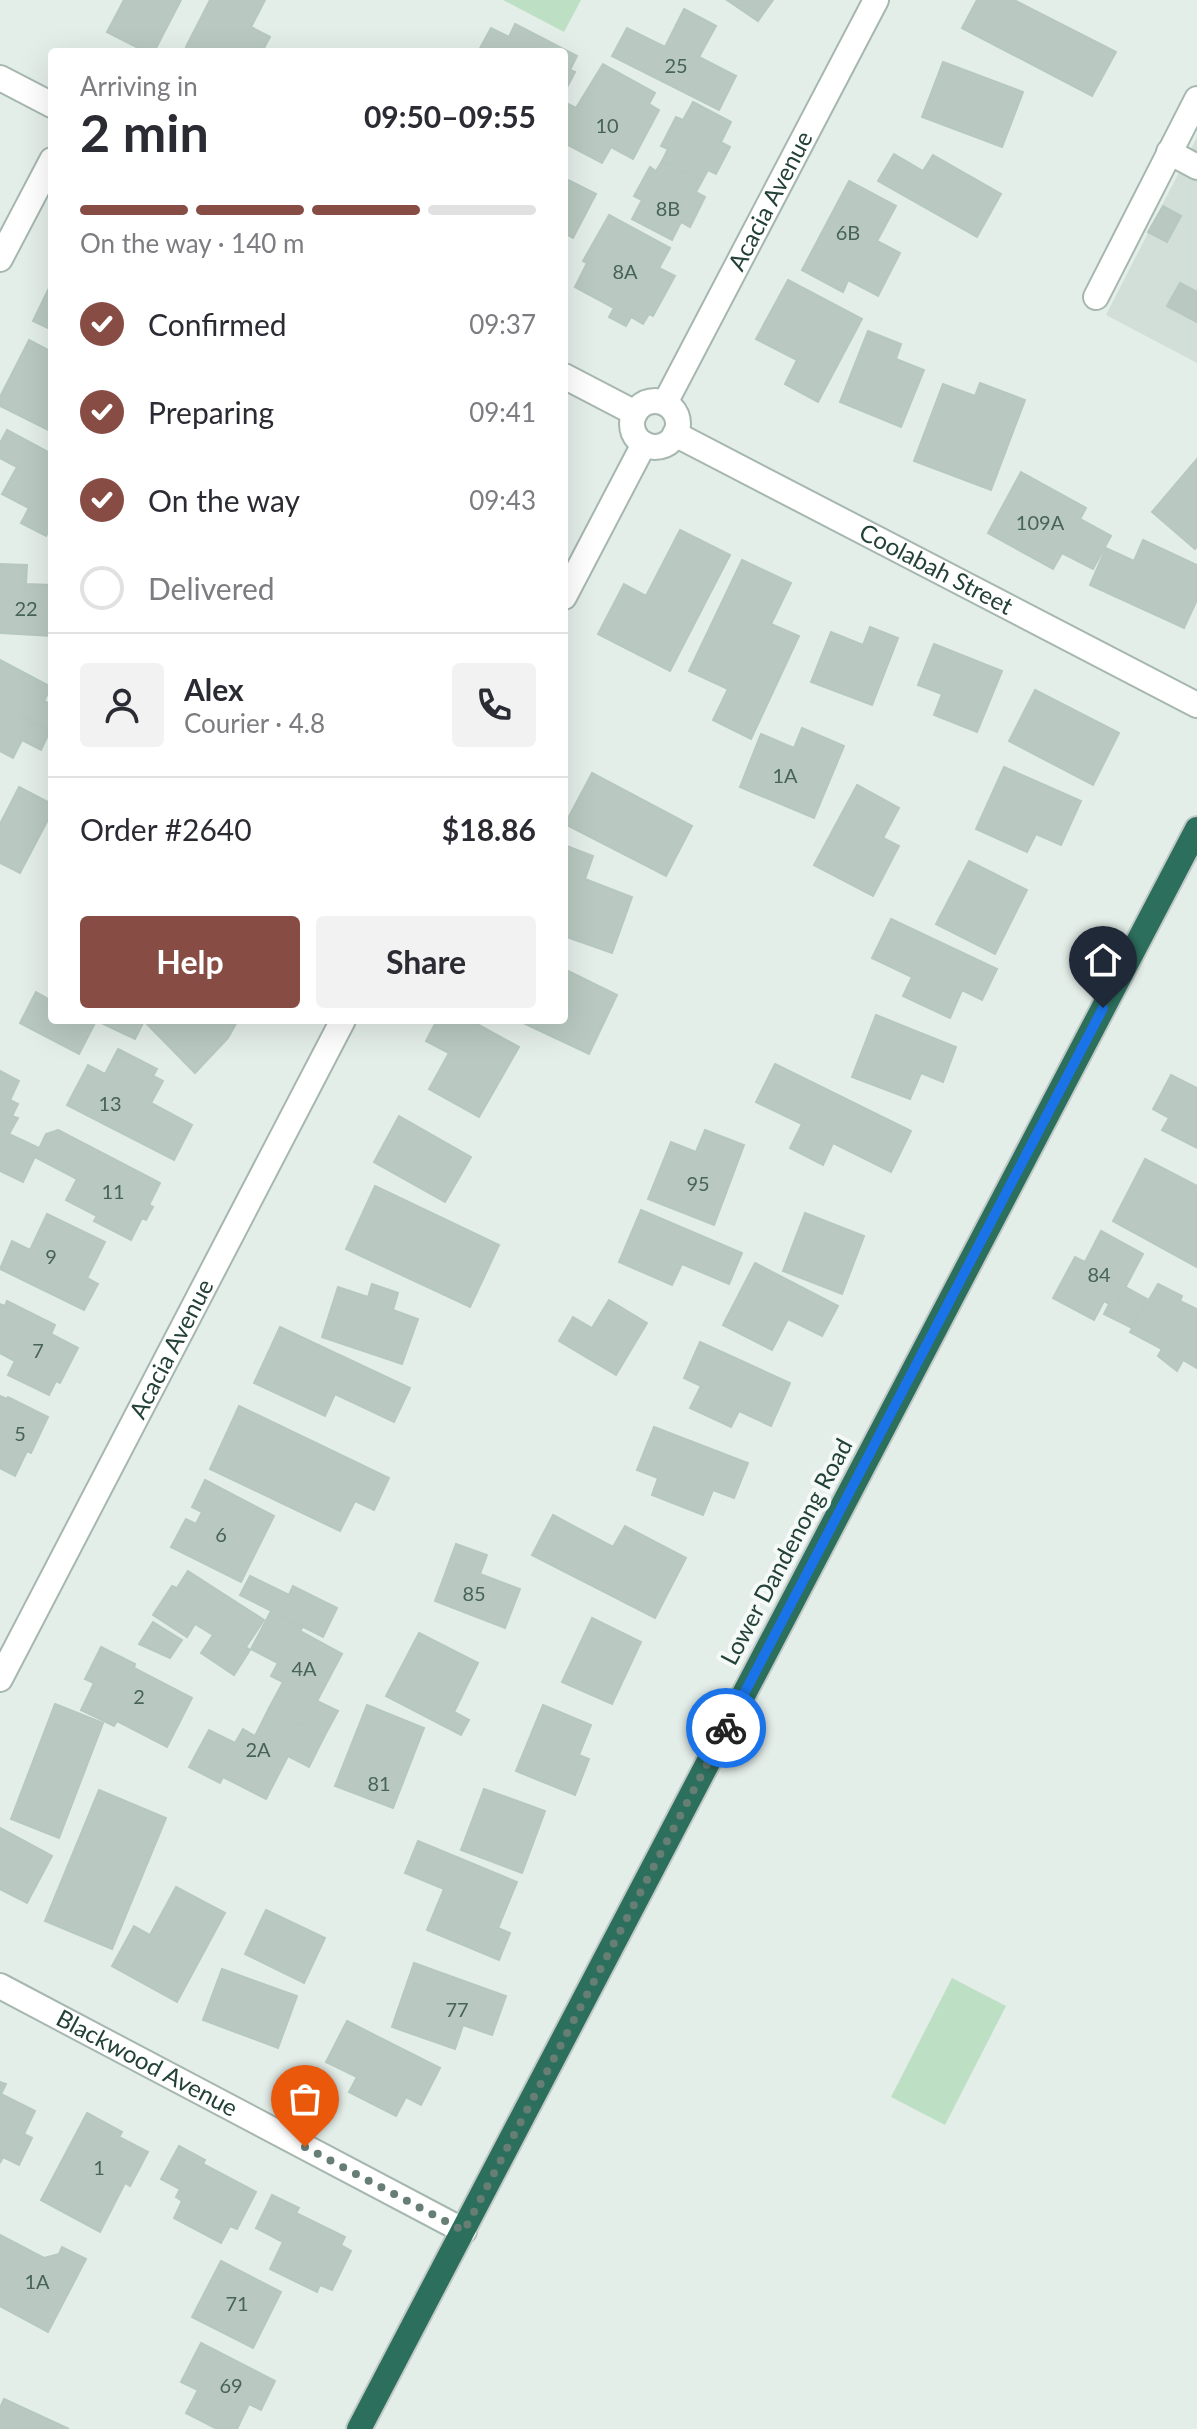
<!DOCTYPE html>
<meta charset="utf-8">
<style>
:root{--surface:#fff;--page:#f2f2f3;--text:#2b2b33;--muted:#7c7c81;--line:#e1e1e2;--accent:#874d45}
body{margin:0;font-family:Lato,sans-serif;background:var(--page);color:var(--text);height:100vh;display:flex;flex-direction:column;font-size:30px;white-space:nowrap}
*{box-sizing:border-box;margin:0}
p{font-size:26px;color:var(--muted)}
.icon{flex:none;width:44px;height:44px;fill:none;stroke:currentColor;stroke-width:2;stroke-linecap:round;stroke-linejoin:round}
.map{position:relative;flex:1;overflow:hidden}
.panel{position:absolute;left:48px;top:48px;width:520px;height:976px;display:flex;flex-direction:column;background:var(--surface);border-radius:8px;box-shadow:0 8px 32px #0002}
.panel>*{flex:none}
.pin{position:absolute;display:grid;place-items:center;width:68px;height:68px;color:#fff;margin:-82px -34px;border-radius:50% 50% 50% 0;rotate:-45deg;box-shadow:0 0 8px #0007}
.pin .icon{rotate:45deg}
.courier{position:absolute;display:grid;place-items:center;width:80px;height:80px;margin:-40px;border:6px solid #1a73e8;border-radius:50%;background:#fff;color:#222;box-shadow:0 2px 10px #0007}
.headline em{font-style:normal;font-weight:700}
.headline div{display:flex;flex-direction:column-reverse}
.headline{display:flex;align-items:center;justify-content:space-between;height:136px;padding:0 32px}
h1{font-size:52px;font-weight:700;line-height:60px}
.bar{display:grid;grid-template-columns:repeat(4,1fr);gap:12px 8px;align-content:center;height:96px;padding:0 32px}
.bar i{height:10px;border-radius:6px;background:var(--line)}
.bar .on{background:var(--accent)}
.bar p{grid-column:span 4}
.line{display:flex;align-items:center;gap:20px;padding:0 32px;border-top:2px solid var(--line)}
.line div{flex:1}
.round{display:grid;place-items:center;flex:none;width:84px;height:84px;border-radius:8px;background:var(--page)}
ol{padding:0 32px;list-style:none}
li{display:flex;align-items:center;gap:24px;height:88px}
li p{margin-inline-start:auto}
li .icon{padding:8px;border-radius:50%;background:var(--accent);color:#fff;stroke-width:4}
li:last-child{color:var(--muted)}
li i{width:44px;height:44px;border:4px solid var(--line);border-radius:50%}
.button{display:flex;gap:16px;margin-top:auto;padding:16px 32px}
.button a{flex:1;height:92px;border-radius:8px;background:var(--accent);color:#fff;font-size:32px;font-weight:700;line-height:92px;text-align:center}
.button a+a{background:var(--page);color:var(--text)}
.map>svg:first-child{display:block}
.built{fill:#d2ded8}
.green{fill:#bde0c4}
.building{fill:#b9c9c2;stroke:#b6c8c0;stroke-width:2}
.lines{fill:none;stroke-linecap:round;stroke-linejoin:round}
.minor-casing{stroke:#a6b7b0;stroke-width:28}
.highway-casing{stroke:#c1cac7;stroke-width:28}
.minor{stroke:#fff;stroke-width:24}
.highway{stroke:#2d6f5d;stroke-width:24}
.done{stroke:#677e75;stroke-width:8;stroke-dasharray:0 14.4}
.route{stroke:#1a73e8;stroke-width:10}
.labels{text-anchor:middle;stroke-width:8;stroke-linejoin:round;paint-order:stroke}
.number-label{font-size:20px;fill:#48635a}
.street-label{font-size:24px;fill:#234137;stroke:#f5faf8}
</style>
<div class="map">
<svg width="1197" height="2429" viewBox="0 0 1197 2429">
<rect width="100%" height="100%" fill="#e4eee9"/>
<polygon class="built" points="1197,137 1197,363 1106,315"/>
<g class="green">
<polygon points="503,0 581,0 564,32"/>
<polygon points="952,1978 1006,2006 945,2125 891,2097"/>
</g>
<g class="building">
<polygon points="124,0 181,0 154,52 146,52 107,32"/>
<polygon points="210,0 265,0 251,27 270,37 262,52 193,52 186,47"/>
<polygon points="727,0 773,0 758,21"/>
<polygon points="977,0 1014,0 1116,52 1092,96 962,28"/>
<polygon points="684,9 716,26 699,57 736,76 719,110 612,56 627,28 665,47"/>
<polygon points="515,24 577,56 570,70 575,72 564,93 564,52 478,52 491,28 509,37"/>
<polygon points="943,62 1023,92 1002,147 922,117"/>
<polygon points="603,64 655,93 649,104 659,110 633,159 611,147 602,163 564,143 564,105 567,107 568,104 576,108"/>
<polygon points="693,102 731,122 721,142 730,147 716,174 708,170 702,181 662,161 668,149 661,146 676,117 683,120"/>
<polygon points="894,154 923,171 933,155 1001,194 977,237 878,181"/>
<polygon points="662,161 702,181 696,192 705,197 690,227 681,222 672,240 632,219 642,200 634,196 650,167 656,171"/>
<polygon points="564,178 596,194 573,238 564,233"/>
<polygon points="849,181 896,206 877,241 900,253 878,296 848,280 843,292 802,270"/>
<polygon points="1163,206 1181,216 1167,242 1148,232"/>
<polygon points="609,215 670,248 659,268 675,276 653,316 649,314 643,324 631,317 626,326 609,317 614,308 575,287 587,263 583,261"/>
<polygon points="788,280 862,319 818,402 785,384 797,360 756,339"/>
<polygon points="1180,283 1197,292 1197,322 1167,306"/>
<polygon points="49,288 52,290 52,330 33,321"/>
<polygon points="868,331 901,344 896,359 924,370 901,427 840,402"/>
<polygon points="29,340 52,352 52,432 0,406 0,397"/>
<polygon points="980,383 1025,400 991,490 914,461 943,384 975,396"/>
<polygon points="7,430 52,454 52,525 46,536 21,523 29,508 2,494 17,467 0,458 0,443"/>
<polygon points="1197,459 1197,546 1195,549 1152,512"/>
<polygon points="1021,472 1086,508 1080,519 1111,536 1093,569 1062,553 1053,569 988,533"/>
<polygon points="680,530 730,555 670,671 598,634 624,584 646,596"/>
<polygon points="1143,540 1197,565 1197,600 1184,628 1090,585 1106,548 1134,561"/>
<polygon points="742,560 791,583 771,624 799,636 751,739 713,720 728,689 689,671"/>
<polygon points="0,564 27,565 26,584 52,585 52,636 0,633"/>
<polygon points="870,627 898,638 872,705 811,682 831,632 863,645"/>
<polygon points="934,644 1002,671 977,732 934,715 942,694 918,685"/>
<polygon points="0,660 51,687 44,701 52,705 50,731 0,705"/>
<polygon points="1035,690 1119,733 1093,785 1009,741"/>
<polygon points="0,705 50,731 41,750 22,740 13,758 0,751"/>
<polygon points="802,728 844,746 814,818 740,787 761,734 794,748"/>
<polygon points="1004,767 1081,801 1061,845 1036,834 1027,852 976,829"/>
<polygon points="592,773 692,826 666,876 565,824"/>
<polygon points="857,785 899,808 883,838 899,846 873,896 814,865"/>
<polygon points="19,787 52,804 52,812 20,873 0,863 0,824"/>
<polygon points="564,845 593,856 585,879 632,897 612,953 564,936"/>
<polygon points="969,861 1027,890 995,954 936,924"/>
<polygon points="891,919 997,969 982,1000 962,990 950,1018 903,996 912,977 872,958"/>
<polygon points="564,969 617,995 589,1054 517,1020 564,1020"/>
<polygon points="36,992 52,1001 52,1020 89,1020 95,1023 79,1054 20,1023"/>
<polygon points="876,1015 956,1047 943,1082 921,1073 910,1099 852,1077"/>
<polygon points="95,1020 238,1020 228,1038 195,1073 144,1021 135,1039"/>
<polygon points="437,1020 470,1020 519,1047 479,1117 429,1089 449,1053 426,1041"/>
<polygon points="118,1049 157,1069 153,1076 163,1081 151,1103 192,1125 174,1160 67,1105 88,1065 105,1074"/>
<polygon points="775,1064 911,1131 891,1172 833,1143 823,1165 790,1148 802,1124 756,1102"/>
<polygon points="0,1071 19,1081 10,1100 18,1104 12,1116 18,1118 9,1134 39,1148 23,1182 0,1171"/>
<polygon points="1171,1075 1197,1088 1197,1148 1162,1130 1169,1118 1153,1109"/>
<polygon points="399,1116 471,1157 445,1202 374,1162"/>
<polygon points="58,1130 160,1183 149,1205 153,1207 146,1220 142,1218 131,1240 94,1221 97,1216 66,1200 77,1179 35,1157 46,1134"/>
<polygon points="705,1130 744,1145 714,1225 648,1199 671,1142 696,1152"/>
<polygon points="1145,1159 1197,1186 1197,1267 1113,1221"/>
<polygon points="375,1186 499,1245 470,1307 346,1249"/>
<polygon points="641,1210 742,1253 729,1284 682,1264 672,1285 619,1262"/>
<polygon points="805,1213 864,1236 842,1294 783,1271"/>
<polygon points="47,1214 105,1242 87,1278 98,1284 84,1310 0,1269 12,1241 30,1250"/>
<polygon points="1101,1231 1143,1254 1115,1307 1104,1301 1094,1320 1053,1298 1075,1257 1085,1262"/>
<polygon points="755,1263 838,1306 822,1336 788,1319 772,1350 723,1325"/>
<polygon points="372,1284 398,1293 393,1310 418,1319 402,1364 322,1337 338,1287 368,1297"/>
<polygon points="1158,1284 1182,1296 1180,1301 1197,1309 1197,1368 1183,1360 1177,1371 1158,1356 1162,1349 1130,1332"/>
<polygon points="1125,1287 1147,1299 1132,1328 1104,1314 1109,1304 1115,1307"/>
<polygon points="609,1300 647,1323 616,1375 559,1341 573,1317 592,1328"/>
<polygon points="7,1301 55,1325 51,1334 78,1348 60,1383 56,1381 49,1395 8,1375 15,1361 0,1353 0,1304 5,1306"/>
<polygon points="280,1327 410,1388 394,1422 335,1394 325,1416 254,1383"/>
<polygon points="700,1342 790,1383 771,1426 739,1411 731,1427 690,1408 701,1386 684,1378"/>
<polygon points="0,1396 7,1399 8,1397 48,1417 31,1453 27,1451 15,1476 0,1468"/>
<polygon points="239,1406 389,1478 374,1510 355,1501 340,1531 210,1469"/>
<polygon points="654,1427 748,1463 734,1498 713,1490 703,1515 652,1495 658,1478 637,1470"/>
<polygon points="205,1480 274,1516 241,1582 171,1547 186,1519 196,1524 202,1512 192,1507"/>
<polygon points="553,1515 613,1547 625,1526 686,1558 655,1618 532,1555"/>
<polygon points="456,1544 487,1555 480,1574 520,1589 505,1628 435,1601"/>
<polygon points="188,1571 264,1620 246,1647 250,1650 234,1675 201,1653 213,1635 195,1624 187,1637 153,1615 172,1586 177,1588"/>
<polygon points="250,1576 289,1595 293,1586 337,1608 323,1637 240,1595"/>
<polygon points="271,1611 302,1628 300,1631 342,1654 317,1701 338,1711 324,1737 269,1708 283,1682 271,1676 278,1663 251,1649"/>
<polygon points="592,1618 641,1642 612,1704 562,1682"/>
<polygon points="153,1622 182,1640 170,1658 139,1644"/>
<polygon points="419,1633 478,1663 454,1712 469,1720 461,1735 386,1696"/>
<polygon points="101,1647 135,1664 134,1668 192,1698 167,1747 117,1721 114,1726 81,1710 94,1683 85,1679"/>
<polygon points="55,1704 103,1723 59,1838 11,1819"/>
<polygon points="367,1705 424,1728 393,1808 335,1786"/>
<polygon points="543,1705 591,1725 579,1755 589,1759 575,1795 516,1771"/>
<polygon points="269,1708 324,1737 309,1767 288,1756 266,1799 223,1777 220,1783 189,1767 209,1730 235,1743 243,1729 255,1736"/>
<polygon points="484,1789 545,1811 522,1873 461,1850"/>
<polygon points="99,1790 166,1818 112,1949 45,1921"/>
<polygon points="0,1828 52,1856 27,1903 0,1889"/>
<polygon points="418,1841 517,1882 498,1928 510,1933 499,1960 427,1930 444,1889 405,1873"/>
<polygon points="176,1887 225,1913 177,2002 112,1966 134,1926 150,1935"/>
<polygon points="266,1910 325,1938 304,1983 245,1954"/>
<polygon points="414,1963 506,1996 492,2035 463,2025 455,2049 392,2027"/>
<polygon points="222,1969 297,1996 278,2048 203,2020"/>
<polygon points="347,2021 440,2068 421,2105 406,2097 396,2116 349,2092 357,2077 326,2062"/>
<polygon points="0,2082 6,2084 1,2094 35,2111 24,2134 32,2138 19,2165 3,2157 0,2163"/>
<polygon points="87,2113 122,2132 119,2137 148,2152 130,2186 125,2183 100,2232 41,2200"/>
<polygon points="179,2146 205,2160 203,2164 256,2192 237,2229 230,2226 221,2243 174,2218 182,2201 176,2197 180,2189 161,2179"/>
<polygon points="272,2195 299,2208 296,2213 345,2237 341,2245 351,2251 332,2290 320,2285 317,2292 270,2269 283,2242 256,2228"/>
<polygon points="0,2235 44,2258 59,2254 62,2247 86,2259 48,2332 0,2306"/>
<polygon points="221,2261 281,2292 253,2348 192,2317"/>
<polygon points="201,2343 275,2381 261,2410 249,2404 237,2429 217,2429 186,2413 198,2390 181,2382"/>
<polygon points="4,2399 69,2429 0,2429 0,2408"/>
</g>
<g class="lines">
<g class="minor-casing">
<g id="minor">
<polyline points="0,78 52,105"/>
<polyline points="1169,152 1197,167"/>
<polyline points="0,259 52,160"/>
<polyline points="1096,297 1197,99"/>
<polyline points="564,376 635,413"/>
<circle cx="655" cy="424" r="23"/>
<path id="s1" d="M665,403l211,-403"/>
<path id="s2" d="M675,434l522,271"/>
<polyline points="564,597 644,444"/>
<path id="s3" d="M0,1679l343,-659"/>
<path id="s4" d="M0,1986l464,245"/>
</g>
</g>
<g class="highway-casing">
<polyline id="highway" points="359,2429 1197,829"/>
</g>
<use href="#minor" class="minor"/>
<use href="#highway" class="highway"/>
</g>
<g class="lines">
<polyline class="done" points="305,2147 464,2231 726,1728"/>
<polyline class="route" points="726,1728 1103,1008"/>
</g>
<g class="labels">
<g class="number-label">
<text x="676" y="73">25</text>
<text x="607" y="133">10</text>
<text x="668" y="216">8B</text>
<text x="848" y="240">6B</text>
<text x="625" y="279">8A</text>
<text x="1040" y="530">109A</text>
<text x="26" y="616">22</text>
<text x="785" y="783">1A</text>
<text x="110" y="1111">13</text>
<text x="698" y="1191">95</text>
<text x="113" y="1199">11</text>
<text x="51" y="1264">9</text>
<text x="1099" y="1282">84</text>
<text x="38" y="1358">7</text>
<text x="20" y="1441">5</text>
<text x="221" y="1542">6</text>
<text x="474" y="1601">85</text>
<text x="304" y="1676">4A</text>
<text x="139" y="1704">2</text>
<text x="258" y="1757">2A</text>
<text x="379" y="1791">81</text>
<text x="457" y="2017">77</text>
<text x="99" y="2175">1</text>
<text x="37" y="2289">1A</text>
<text x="237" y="2311">71</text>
<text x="231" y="2393">69</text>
</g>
<g class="street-label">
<text dy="8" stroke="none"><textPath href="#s1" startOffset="228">Acacia Avenue</textPath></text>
<text dy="8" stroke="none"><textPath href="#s2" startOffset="294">Coolabah Street</textPath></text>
<text dy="8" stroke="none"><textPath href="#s3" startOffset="372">Acacia Avenue</textPath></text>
<text transform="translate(787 1552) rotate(-62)" y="8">Lower Dandenong Road</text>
<text dy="8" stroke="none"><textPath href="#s4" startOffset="166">Blackwood Avenue</textPath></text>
</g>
</g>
</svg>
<div class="pin" style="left:305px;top:2147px;background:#ea580c"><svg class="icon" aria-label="bag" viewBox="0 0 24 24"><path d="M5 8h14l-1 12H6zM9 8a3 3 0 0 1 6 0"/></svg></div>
<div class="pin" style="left:1103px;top:1008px;background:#1f2937"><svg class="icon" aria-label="home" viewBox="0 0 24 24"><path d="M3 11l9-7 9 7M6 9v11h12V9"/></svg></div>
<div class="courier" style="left:726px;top:1728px"><svg class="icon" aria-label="bike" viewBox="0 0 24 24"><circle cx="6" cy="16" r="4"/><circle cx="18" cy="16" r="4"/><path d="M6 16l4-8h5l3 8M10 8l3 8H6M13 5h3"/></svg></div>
<section class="panel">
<div class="headline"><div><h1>2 min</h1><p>Arriving in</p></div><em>09:50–09:55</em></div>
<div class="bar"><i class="on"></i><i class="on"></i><i class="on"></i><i></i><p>On the way · 140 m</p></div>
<ol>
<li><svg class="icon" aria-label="check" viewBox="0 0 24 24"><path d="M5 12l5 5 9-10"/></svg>Confirmed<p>09:37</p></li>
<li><svg class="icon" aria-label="check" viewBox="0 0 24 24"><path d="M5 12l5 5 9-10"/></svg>Preparing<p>09:41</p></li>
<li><svg class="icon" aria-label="check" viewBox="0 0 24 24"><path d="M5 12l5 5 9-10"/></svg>On the way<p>09:43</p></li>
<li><i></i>Delivered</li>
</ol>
<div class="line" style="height:144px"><a class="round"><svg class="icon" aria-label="person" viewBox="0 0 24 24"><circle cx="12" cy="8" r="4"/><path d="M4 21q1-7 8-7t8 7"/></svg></a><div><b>Alex</b><p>Courier · 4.8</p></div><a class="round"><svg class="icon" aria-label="phone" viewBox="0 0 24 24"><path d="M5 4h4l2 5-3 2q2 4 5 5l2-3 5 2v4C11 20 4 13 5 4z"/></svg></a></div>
<div class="line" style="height:104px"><div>Order #2640</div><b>$18.86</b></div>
<div class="button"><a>Help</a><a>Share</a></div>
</section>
</div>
